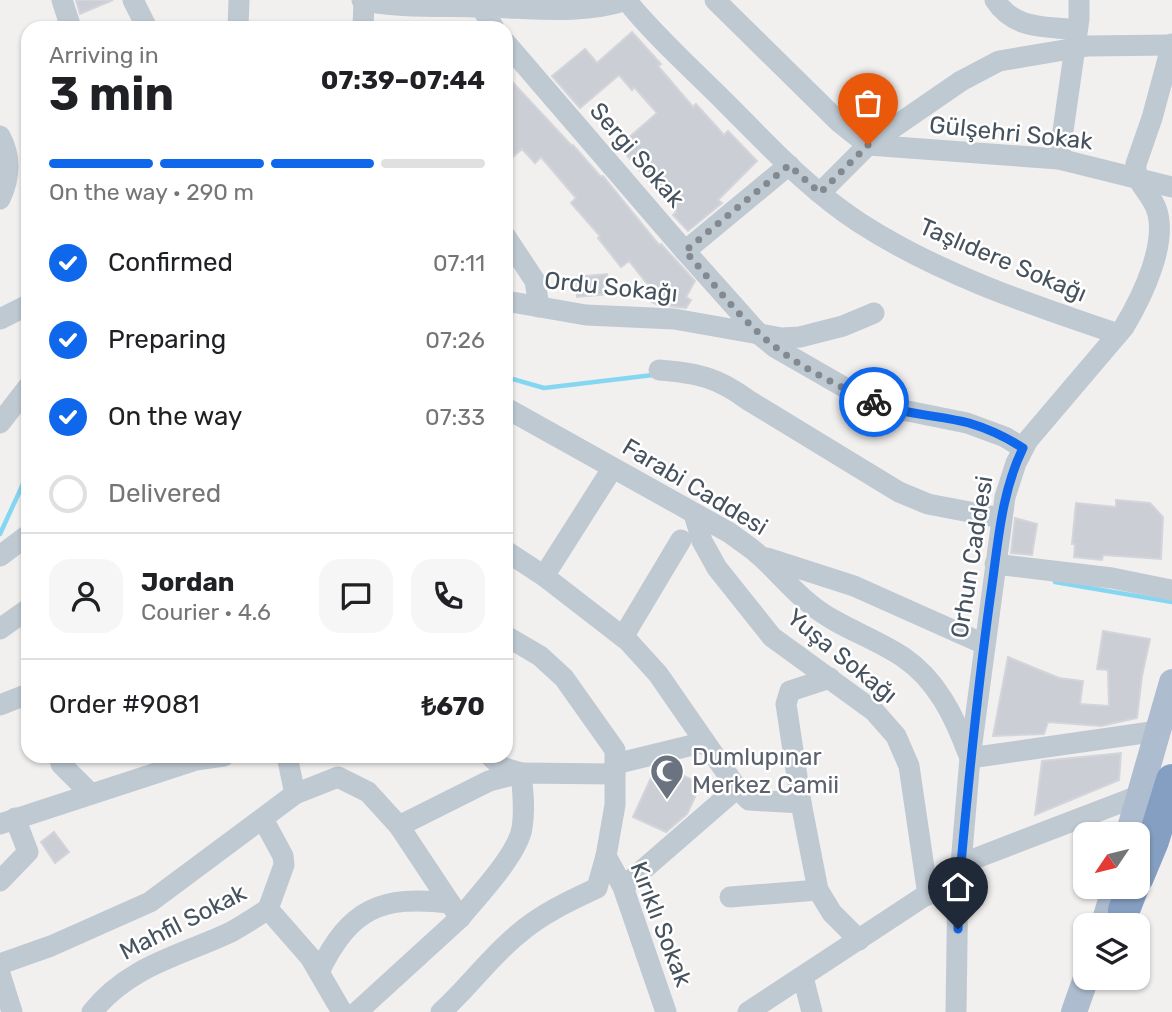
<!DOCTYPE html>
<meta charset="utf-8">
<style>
:root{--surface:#fff;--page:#f6f6f6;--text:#202124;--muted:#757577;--line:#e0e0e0;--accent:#0f68ec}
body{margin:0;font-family:Rubik,sans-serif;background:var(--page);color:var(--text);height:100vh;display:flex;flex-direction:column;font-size:26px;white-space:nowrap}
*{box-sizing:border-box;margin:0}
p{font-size:23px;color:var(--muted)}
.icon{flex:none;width:38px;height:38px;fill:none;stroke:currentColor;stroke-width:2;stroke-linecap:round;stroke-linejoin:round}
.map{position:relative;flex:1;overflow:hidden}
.side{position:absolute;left:21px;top:21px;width:492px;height:742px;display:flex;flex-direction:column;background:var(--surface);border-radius:21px;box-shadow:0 2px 5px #0004}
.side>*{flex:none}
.needle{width:46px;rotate:235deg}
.fabs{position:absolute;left:1073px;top:822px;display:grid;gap:14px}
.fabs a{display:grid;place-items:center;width:77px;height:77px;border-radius:14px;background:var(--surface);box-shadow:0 2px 5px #0004;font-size:35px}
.pin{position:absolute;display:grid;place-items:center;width:60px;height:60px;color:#fff;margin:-72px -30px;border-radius:50% 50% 50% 0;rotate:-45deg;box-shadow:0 0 7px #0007}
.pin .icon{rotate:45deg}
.courier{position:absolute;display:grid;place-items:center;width:70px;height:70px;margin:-35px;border:5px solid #0f68ec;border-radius:50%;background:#fff;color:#222;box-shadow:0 2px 9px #0007}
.headline em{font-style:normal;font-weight:700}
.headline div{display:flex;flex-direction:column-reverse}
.headline{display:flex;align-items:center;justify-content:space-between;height:119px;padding:0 28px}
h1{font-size:46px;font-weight:700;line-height:52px}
.bar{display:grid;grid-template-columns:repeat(4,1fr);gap:10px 7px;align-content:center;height:84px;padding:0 28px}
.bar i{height:9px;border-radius:5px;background:var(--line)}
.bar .current{background:var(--accent)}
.bar p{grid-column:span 4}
.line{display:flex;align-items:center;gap:18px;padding:0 28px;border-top:2px solid var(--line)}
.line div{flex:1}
.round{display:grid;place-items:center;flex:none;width:74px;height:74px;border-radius:21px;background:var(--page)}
ol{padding:0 28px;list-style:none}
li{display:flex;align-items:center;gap:21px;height:77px}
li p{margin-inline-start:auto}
li .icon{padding:7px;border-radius:50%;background:var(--accent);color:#fff;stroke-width:4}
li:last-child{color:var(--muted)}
li i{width:38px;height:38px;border:4px solid var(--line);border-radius:50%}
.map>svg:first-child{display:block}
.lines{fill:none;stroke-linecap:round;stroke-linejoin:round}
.stream{stroke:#85d7f1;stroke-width:4.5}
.building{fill:#cbced4;stroke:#d3d5db;stroke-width:2}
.minor{stroke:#bfc9d2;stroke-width:21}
.major{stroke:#adbdcf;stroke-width:26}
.highway{stroke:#849fc1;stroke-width:32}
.done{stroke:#828991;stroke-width:7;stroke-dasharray:0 12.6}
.route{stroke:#0f68ec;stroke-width:9}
.labels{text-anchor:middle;stroke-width:5;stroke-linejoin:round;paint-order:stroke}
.street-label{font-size:24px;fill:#46525e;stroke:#fff}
.worship-label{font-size:24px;fill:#5b616d;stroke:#fff;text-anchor:start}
</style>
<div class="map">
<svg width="1172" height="1012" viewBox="0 0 1172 1012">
<rect width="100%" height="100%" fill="#f2efef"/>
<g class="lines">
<g class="stream">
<polyline points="506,377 544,388 653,375"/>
<polyline points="0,534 28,473"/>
<polyline points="1055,582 1172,602"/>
</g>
</g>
<g class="building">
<polygon points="76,0 113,0 80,14"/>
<polygon points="632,32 661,64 658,66 693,107 696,104 724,135 728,131 757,161 718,200 722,203 688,231 673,215 676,212 619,146 657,113 634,87 632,90 619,75 580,108 552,76 585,49 597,63"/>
<polygon points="506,75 572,146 573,145 601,177 603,176 659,245 661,244 695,281 686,297 691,300 686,308 658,305 652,302 656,295 629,261 621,267 598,238 600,236 571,203 576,198 541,157 535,163 522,149 506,163"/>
<polygon points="607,274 609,294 577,297 576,277"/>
<polygon points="1116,500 1150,503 1163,517 1161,559 1103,555 1102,560 1074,557 1075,544 1072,544 1076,503 1116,507"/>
<polygon points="1015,518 1037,524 1032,555 1011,553"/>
<polygon points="1103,631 1150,639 1142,676 1137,718 1101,726 1048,722 1044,734 993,736 1008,657 1059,678 1083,681 1080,704 1109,706 1108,670 1097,669"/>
<polygon points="1121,753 1119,780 1035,815 1042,761"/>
<polygon points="663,766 701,784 687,814 666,832 633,817 656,767"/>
<polygon points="54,832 69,852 55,863 41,842"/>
</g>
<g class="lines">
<g class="minor">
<polyline points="62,0 71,28"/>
<polyline points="133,0 147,28"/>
<path d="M362,0c28,8 83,6 114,7 51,0 102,9 151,-7"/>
<polyline points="481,0 481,7 494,28"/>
<path d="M626,0c30,37 66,69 100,103 42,42 83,87 134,120 79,51 169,81 258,111"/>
<polyline points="715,0 839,122 868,145 961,81 999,61 1088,46 1172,45"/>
<path d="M995,0c19,30 50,26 82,30"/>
<polyline points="238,28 239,0"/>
<polyline points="363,28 364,0"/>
<polyline points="506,43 685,251 760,335 776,348 856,394 883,406 967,423 1005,437 1023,448"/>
<path d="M0,136c11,20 10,42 0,63"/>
<polyline points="1059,159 1079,19 1079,0"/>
<polyline points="820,193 868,145 1059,159 1172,187"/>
<polyline points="506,237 535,281 539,307"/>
<polyline points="685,251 789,165"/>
<polyline points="506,301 586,315 674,319 782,338 800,337 843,326 874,313"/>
<polyline points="0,319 28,305"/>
<path d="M659,370c38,3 58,7 89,30l151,92 29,12 73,14"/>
<path d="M506,408l224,125c10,8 21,14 30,23 17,15 32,34 50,48 28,23 63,33 93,53 34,23 51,59 65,96"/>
<polyline points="0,423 28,387"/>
<polyline points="694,514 702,541 717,568 772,637 874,711 896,736 909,766 928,895"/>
<polyline points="506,551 544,576 628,641 658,674 737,788 749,800 801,803 818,890 832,913 859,940"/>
<polyline points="0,556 28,535"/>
<polyline points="767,558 854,586 984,644"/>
<polyline points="995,564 1112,578 1171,590"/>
<polyline points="544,576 612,469"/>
<polyline points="0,629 28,609"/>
<polyline points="623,637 681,540"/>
<polyline points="0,705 28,694"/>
<polyline points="59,756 61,764 91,794"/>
<polyline points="287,756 295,794"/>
<polyline points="970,758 1158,731"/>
<polyline points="615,764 705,742"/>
<polyline points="801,803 786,704 790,691 830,678"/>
<polyline points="263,819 283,856 284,865 268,909"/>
<polyline points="0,824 196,760 224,756"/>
<polyline points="399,826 489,781 521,773 615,774"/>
<polyline points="606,856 623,887 666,1012"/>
<path d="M961,864l9,-106 35,-261 11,-34 12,-23 96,-113c18,-30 45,-85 32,-119 -6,-16 -22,-26 -20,-44l16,-46 20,-74"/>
<polyline points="0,881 28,852 15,818"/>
<polyline points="623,887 737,788"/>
<polyline points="730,897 818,890"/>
<polyline points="268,909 310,957 342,1012"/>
<path d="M460,918c18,-22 58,-64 62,-90 3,-18 1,-37 -1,-55l-19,-6 -12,-11"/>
<polyline points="0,964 51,946 150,902 295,794 338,777 368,792 399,826 460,918 357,1012"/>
<path d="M319,972c31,-64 62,-77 131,-69"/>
<polyline points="0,974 12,1012"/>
<polyline points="803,977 812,1012"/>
<path d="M92,1012c38,-47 88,-56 139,-80 13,-7 25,-15 37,-23"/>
<path d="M441,1012c27,-24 49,-55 76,-77 24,-21 52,-34 80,-47l9,-32 9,-51v-55l-51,-72 -24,-22 -34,-20"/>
<polyline points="748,1012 958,874 961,864 1138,796"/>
<polyline points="956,1012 958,874"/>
</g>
<g class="major">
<polyline points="1128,835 1172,682"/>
<polyline points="1103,926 1115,887"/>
<polyline points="1074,1012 1086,978"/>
</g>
<g class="highway">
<polyline points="1138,877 1153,841 1172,780"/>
<polyline points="1124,910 1133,887"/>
</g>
</g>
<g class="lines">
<path class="done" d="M868,145l-48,48 -31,-28 -104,86c25,28 49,60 77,85 31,28 74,49 112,66"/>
<path class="route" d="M874,402c30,13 64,13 95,21 20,6 37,14 54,25 -23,47 -25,99 -33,151 -12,88 -21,176 -29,265l-3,10v55"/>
</g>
<defs>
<g id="mosque-pin" transform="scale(1.75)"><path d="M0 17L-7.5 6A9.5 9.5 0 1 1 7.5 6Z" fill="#6b7280" stroke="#fff"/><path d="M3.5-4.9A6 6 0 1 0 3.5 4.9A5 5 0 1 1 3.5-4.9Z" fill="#fff"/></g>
</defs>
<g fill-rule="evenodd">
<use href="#mosque-pin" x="667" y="771"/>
</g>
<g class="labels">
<g class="street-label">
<text transform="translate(1011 133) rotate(6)" y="8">Gülşehri Sokak</text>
<text transform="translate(637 155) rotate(49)" y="8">Sergi Sokak</text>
<text transform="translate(1003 260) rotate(23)" y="8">Taşlıdere Sokağı</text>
<text transform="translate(611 287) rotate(6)" y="8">Ordu Sokağı</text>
<text transform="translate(695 487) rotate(31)" y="8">Farabi Caddesi</text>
<text transform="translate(972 557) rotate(-81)" y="8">Orhun Caddesi</text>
<text transform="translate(842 656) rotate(39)" y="8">Yuşa Sokağı</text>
<text transform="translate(183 922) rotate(-27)" y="8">Mahfil Sokak</text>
<text transform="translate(661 924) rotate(69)" y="8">Kırıklı Sokak</text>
</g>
<g class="worship-label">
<text x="692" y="765">Dumlupınar<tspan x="692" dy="28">Merkez Camii</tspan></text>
</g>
</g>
</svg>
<div class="fabs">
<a><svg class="needle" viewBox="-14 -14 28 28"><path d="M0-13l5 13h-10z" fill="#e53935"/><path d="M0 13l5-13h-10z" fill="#757577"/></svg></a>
<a><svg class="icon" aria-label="layers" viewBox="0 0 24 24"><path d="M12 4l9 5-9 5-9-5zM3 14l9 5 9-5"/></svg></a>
</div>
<div class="pin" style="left:868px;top:145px;background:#ea580c"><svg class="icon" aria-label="bag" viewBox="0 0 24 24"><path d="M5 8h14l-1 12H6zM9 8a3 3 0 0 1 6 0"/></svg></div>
<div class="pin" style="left:958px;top:929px;background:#1f2937"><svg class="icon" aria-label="home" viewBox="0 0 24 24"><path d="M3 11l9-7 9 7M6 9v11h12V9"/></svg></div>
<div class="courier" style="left:874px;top:402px"><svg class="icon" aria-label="bike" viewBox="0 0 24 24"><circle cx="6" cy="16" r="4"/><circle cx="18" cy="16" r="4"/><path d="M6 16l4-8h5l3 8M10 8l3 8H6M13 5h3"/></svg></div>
<section class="side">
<div class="headline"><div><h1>3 min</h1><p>Arriving in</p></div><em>07:39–07:44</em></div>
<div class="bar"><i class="current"></i><i class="current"></i><i class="current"></i><i></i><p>On the way · 290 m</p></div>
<ol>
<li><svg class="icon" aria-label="check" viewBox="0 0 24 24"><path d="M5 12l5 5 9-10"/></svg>Confirmed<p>07:11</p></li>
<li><svg class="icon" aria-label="check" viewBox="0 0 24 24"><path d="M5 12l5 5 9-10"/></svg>Preparing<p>07:26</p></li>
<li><svg class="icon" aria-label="check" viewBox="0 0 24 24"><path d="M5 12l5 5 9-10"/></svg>On the way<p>07:33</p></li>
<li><i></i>Delivered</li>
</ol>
<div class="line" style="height:126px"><a class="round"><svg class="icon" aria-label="person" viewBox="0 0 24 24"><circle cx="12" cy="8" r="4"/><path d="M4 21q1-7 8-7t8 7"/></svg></a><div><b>Jordan</b><p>Courier · 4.6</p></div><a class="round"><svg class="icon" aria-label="chat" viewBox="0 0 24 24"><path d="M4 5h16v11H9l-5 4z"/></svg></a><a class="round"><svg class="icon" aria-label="phone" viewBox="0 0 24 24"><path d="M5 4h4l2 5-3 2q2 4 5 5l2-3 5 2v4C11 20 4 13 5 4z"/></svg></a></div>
<div class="line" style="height:91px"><div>Order #9081</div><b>₺670</b></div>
</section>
</div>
